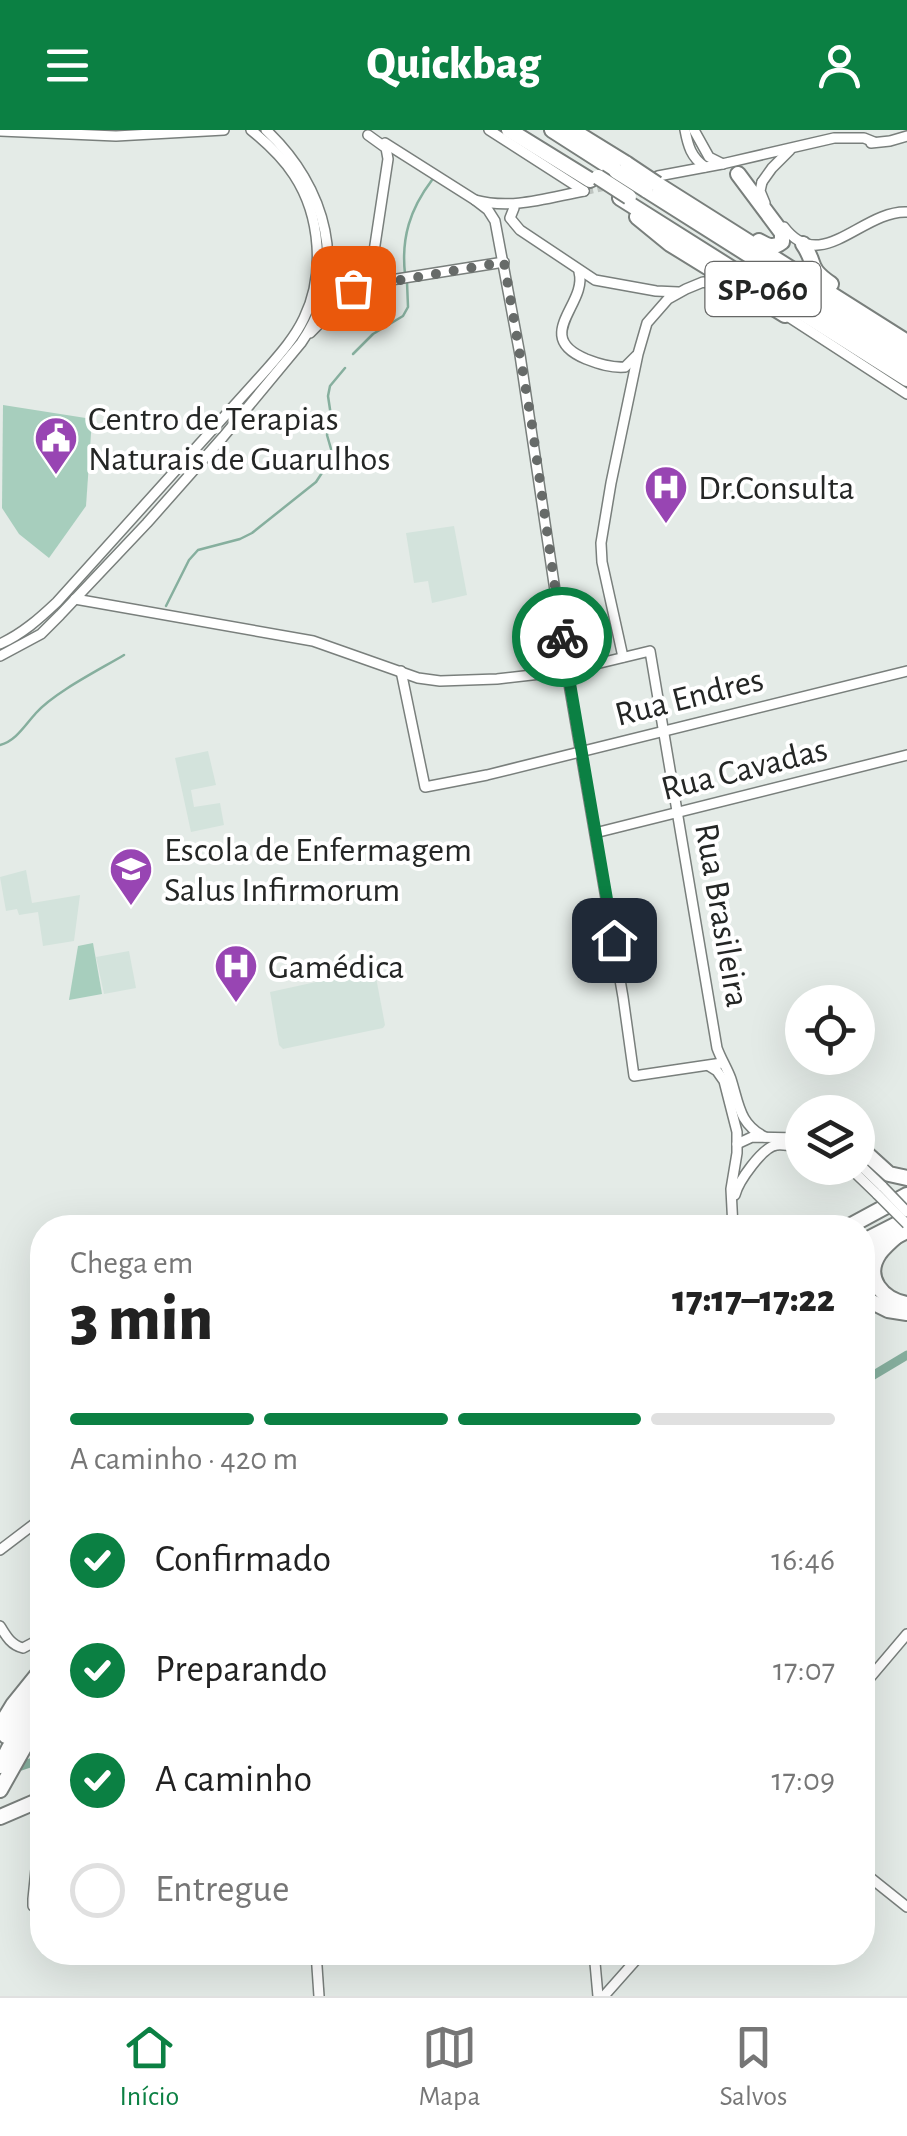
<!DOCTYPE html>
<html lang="pt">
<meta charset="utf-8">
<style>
:root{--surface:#fff;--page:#f2f2f2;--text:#222;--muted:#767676;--line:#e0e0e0;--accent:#0b8043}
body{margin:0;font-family:"Alegreya Sans",sans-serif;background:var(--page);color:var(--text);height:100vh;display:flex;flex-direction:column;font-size:38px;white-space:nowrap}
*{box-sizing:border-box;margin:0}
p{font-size:32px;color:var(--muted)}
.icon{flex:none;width:55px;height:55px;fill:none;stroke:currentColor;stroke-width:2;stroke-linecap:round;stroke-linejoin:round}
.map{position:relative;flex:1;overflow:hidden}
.details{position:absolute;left:30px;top:1085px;width:845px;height:750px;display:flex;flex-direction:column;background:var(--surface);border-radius:40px;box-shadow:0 10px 40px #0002}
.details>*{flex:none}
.buttons{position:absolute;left:785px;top:855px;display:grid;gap:20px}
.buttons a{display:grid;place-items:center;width:90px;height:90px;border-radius:50%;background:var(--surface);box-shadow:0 10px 40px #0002;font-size:50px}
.pin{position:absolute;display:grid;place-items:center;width:85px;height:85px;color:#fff;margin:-42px;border-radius:20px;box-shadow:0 5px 15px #0006}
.courier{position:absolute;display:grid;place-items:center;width:100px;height:100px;margin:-50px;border:8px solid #0b8043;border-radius:50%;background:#fff;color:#222;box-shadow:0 2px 12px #0007}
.head em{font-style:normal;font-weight:800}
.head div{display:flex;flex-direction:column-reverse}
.head{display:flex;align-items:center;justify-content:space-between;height:170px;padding:0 40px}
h1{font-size:65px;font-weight:800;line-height:75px}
.bar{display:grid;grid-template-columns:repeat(4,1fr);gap:15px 10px;align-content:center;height:120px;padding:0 40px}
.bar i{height:12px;border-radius:8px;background:var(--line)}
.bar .on{background:var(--accent)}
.bar p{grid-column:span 4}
ol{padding:0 40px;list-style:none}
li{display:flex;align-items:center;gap:30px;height:110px}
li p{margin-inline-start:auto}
li .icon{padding:10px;border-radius:50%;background:var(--accent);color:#fff;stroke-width:4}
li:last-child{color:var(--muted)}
li i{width:55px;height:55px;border:5px solid var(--line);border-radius:50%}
header{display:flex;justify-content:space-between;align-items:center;height:130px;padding:0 40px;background:var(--accent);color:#fff;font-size:45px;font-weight:800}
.dock{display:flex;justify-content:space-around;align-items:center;height:140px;border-top:2px solid var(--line);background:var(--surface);font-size:28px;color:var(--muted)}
.dock a{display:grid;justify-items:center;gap:5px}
.dock .on{color:var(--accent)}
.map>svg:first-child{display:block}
.built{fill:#d3e3dc}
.green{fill:#a7cebd}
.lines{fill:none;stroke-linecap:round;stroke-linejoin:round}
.stream{stroke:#86af9e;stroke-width:2.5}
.river{stroke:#86af9e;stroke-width:9}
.secondary-tunnel{stroke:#bec4c0;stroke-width:9;stroke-dasharray:9 4.5;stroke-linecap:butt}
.secondary-casing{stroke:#797f7c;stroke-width:12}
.highway-casing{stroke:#797f7c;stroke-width:18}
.secondary{stroke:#fff;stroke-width:9}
.highway{stroke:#fff;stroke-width:14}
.secondary-bridge-casing{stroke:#797f7c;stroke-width:12;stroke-linecap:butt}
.highway-bridge-casing{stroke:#797f7c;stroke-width:18;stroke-linecap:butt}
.secondary-bridge{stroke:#fff;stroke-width:9}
.highway-bridge{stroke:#fff;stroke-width:14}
.done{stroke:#676b69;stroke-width:10;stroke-dasharray:0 18}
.route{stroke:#0b8043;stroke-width:12}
.labels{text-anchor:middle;stroke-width:8;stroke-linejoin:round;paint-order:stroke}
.shield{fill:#fff;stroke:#666766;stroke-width:2.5}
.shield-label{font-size:32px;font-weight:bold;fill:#242625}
.poi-label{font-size:35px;fill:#242625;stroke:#fff;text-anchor:start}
.street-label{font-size:35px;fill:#242625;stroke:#fff}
</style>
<header><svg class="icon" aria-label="menu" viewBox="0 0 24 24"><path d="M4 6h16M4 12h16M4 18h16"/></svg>Quickbag<svg class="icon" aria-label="person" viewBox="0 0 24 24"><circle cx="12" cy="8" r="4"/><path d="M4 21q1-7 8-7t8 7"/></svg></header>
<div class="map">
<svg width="907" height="1866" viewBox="0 0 907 1866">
<rect width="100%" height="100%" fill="#e4ebe7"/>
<g class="built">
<polygon points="454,396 467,465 432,473 428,451 414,453 406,403"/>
<polygon points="208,621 216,655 191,660 194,677 220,673 224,695 191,702 175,628"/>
<polygon points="26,740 32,773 80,765 74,811 43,816 38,782 19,785 17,779 6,781 0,747"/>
<polygon points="129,821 136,858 104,864 96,827"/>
<polygon points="371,840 375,842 385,895 383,898 283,919 279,915 270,862"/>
</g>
<g class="green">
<polygon points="3,275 92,289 86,376 49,428 19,404 2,378"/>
<polygon points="93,813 102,864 69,870 78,816"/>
</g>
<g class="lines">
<g class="stream">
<path d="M405,144c-4,-36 5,-65 27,-94"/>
<polyline points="353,224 373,204 403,186 408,177 407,152"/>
<polyline points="166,476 189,430 198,420 240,409 252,403 316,352 333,326 327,305 331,286 328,266 330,256 345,238"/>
<path d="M0,615c16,-4 25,-20 36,-32 19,-21 63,-43 88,-58"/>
</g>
<g class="river">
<polyline points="862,1252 907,1225"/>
<polyline points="21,1636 36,1631 42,1626"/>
</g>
<polyline class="secondary-tunnel" points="584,61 610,55"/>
<g class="secondary-casing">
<g id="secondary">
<polyline points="489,0 584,61"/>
<path d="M685,0c3,16 6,27 20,37"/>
<polyline points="694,0 709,27 723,34"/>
<polyline points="0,1 116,6 224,0"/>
<polyline points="368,5 386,18 388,29 370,148 372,153 504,132"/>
<path d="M385,13l90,57c37,10 72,-2 109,-9"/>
<polyline points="871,13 890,11 907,6"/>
<polyline points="658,46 722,34 834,8 864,8 874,12"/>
<polyline points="762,52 760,61 765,73"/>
<polyline points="762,52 772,38 790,20"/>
<polyline points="475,70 488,80 495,91 520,225 568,548 623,867 634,946 722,933"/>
<polyline points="514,78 510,88 520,100 595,150 656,161 678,162"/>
<path d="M784,97c37,49 78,-17 123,-15"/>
<path d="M579,142c9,32 -48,64 7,87 13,5 25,9 39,8l11,-11"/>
<polyline points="784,184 907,264"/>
<polyline points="310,203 358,154 370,148"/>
<path d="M75,469l238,42 105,37 22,3 57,-2 70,-8 83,-20 67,397c4,11 10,20 14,31 8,25 8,45 34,58"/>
<path d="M0,514c22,-10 39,-25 57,-42l210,-233c14,-16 28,-32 37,-51 21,-43 17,-102 -10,-143 -11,-17 -27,-32 -43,-45"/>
<path d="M0,526l41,-22 19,-19 87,-92 76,-86 78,-94c50,-72 25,-157 -35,-213"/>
<polyline points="623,527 602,432 601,413 611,353 638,224 647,193 668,169 686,159 703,152 718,155 764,178"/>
<polyline points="401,541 425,657 487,645 907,541"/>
<polyline points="595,703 907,625"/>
<polyline points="709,936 717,941 724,951 737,1002 737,1023 731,1059 733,1098"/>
<polyline points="737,1014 752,1007 798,1008"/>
<polyline points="858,1033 883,1057"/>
<polyline points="850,1038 877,1064"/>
<path d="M735,1065c3,-13 28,-49 42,-50 8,-1 18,2 25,3"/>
<polyline points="0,1420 42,1388"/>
<path d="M0,1496c6,10 11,19 23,22l19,-10"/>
<polyline points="862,1557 907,1504"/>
<polyline points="42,1680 33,1769 33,1776 42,1775"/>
<polyline points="862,1741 907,1777"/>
<polyline points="316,1822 319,1866"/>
<polyline points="594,1822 598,1866"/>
<polyline points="604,1866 643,1822"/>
</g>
</g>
<g class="highway-casing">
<g id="highway">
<polyline points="509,0 590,50"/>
<polyline points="552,0 616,41"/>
<polyline points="572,0 627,34"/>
<path d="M738,44l44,59v9c-9,7 -14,4 -23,-1"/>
<polyline points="657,54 907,212"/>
<polyline points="646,60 907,225"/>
<polyline points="620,68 907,249"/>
<polyline points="637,87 670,114 785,185"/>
<path d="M803,114c14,20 3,23 28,40"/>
<polyline points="801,171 907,236"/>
<polyline points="797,1008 802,1008"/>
<polyline points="858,1016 889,1044 907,1048"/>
<polyline points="846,1098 907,1065"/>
<path d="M898,1105c-7,6 -14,12 -19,19 -16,24 4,46 28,50"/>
<polyline points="862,1112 907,1089"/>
<polyline points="862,1124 907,1101"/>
<polyline points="862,1167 888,1180 907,1183"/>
<polyline points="0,1596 13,1575 42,1539"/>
<polyline points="6,1606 31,1566 42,1553"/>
<polyline points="0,1636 9,1618 42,1569"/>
<polyline points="0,1660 31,1605 42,1588"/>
<polyline points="0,1687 42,1669"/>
</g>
</g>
<use href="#secondary" class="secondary"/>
<use href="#highway" class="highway"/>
<g class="secondary-bridge-casing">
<g id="secondary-bridge">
<polyline points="883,1057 907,1082"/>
<polyline points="877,1064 907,1094"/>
</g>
</g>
<g class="highway-bridge-casing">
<g id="highway-bridge">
<polyline points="627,34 657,54"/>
<polyline points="616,41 646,60"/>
<polyline points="598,47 629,67"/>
</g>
</g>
<use href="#secondary-bridge" class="secondary-bridge"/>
<use href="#highway-bridge" class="highway-bridge"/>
</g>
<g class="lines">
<polyline class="done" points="353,158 370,148 372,153 378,154 504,132 532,295 562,507"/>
<polyline class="route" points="562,507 614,810"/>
</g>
<defs>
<g id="civic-pin" transform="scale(2.25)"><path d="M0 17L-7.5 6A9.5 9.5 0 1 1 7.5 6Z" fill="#9845b3" stroke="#fff"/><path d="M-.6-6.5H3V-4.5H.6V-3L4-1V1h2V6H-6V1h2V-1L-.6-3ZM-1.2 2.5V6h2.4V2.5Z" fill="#fff"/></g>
<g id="hospital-pin" transform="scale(2.25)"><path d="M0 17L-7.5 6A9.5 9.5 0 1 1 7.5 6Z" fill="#9845b3" stroke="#fff"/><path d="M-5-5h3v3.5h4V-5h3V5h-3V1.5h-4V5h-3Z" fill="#fff"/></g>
<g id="university-pin" transform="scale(2.25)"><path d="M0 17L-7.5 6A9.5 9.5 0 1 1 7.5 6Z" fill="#9845b3" stroke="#fff"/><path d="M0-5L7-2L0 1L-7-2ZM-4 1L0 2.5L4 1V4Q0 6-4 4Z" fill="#fff"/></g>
</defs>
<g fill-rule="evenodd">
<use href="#civic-pin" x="56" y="308"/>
<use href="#hospital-pin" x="666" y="357"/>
<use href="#university-pin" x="131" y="739"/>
<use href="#hospital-pin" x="236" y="836"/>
</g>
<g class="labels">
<rect class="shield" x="705.5" y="132" width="115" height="54" rx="8"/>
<g class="shield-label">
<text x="763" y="170">SP-060</text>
</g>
<g class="poi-label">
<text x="88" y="300">Centro de Terapias<tspan x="88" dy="40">Naturais de Guarulhos</tspan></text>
<text x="698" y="369">Dr.Consulta</text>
<text x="164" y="731">Escola de Enfermagem<tspan x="164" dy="40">Salus Infirmorum</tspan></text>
<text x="268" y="848">Gamédica</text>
</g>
<g class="street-label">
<text transform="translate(689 566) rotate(-14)" y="12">Rua Endres</text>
<text transform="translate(744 638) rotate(-14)" y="12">Rua Cavadas</text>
<text transform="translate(723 785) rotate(80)" y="12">Rua Brasileira</text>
</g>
</g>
</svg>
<div class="buttons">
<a><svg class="icon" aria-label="locate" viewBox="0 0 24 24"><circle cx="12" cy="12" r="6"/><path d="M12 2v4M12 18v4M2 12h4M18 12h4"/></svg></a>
<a><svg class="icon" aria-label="layers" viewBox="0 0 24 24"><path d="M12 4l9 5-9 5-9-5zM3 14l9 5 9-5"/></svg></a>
</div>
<div class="pin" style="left:353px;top:158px;background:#ea580c"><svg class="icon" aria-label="bag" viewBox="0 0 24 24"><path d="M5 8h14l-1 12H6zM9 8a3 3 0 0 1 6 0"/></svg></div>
<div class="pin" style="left:614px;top:810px;background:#1f2937"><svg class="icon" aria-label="home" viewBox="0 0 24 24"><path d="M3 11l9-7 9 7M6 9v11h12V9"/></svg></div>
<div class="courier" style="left:562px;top:507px"><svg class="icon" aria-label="bike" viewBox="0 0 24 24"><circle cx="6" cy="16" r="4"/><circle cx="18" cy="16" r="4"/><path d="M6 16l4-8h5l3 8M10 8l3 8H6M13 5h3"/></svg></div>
<section class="details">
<div class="head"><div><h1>3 min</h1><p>Chega em</p></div><em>17:17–17:22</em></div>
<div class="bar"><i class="on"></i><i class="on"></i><i class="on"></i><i></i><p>A caminho · 420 m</p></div>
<ol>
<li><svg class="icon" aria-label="check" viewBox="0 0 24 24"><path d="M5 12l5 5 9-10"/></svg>Confirmado<p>16:46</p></li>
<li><svg class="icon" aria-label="check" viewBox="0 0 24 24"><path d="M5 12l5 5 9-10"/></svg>Preparando<p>17:07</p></li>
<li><svg class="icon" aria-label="check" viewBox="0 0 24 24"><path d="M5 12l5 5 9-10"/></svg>A caminho<p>17:09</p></li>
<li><i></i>Entregue</li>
</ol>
</section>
</div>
<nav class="dock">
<a class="on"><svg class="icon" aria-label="home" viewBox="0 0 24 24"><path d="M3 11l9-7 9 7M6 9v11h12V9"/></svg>Início</a>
<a><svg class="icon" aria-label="map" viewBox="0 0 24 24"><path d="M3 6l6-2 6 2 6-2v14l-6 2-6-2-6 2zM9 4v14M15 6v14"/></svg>Mapa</a>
<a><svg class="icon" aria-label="saved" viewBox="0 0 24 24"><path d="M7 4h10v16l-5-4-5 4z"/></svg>Salvos</a>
</nav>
